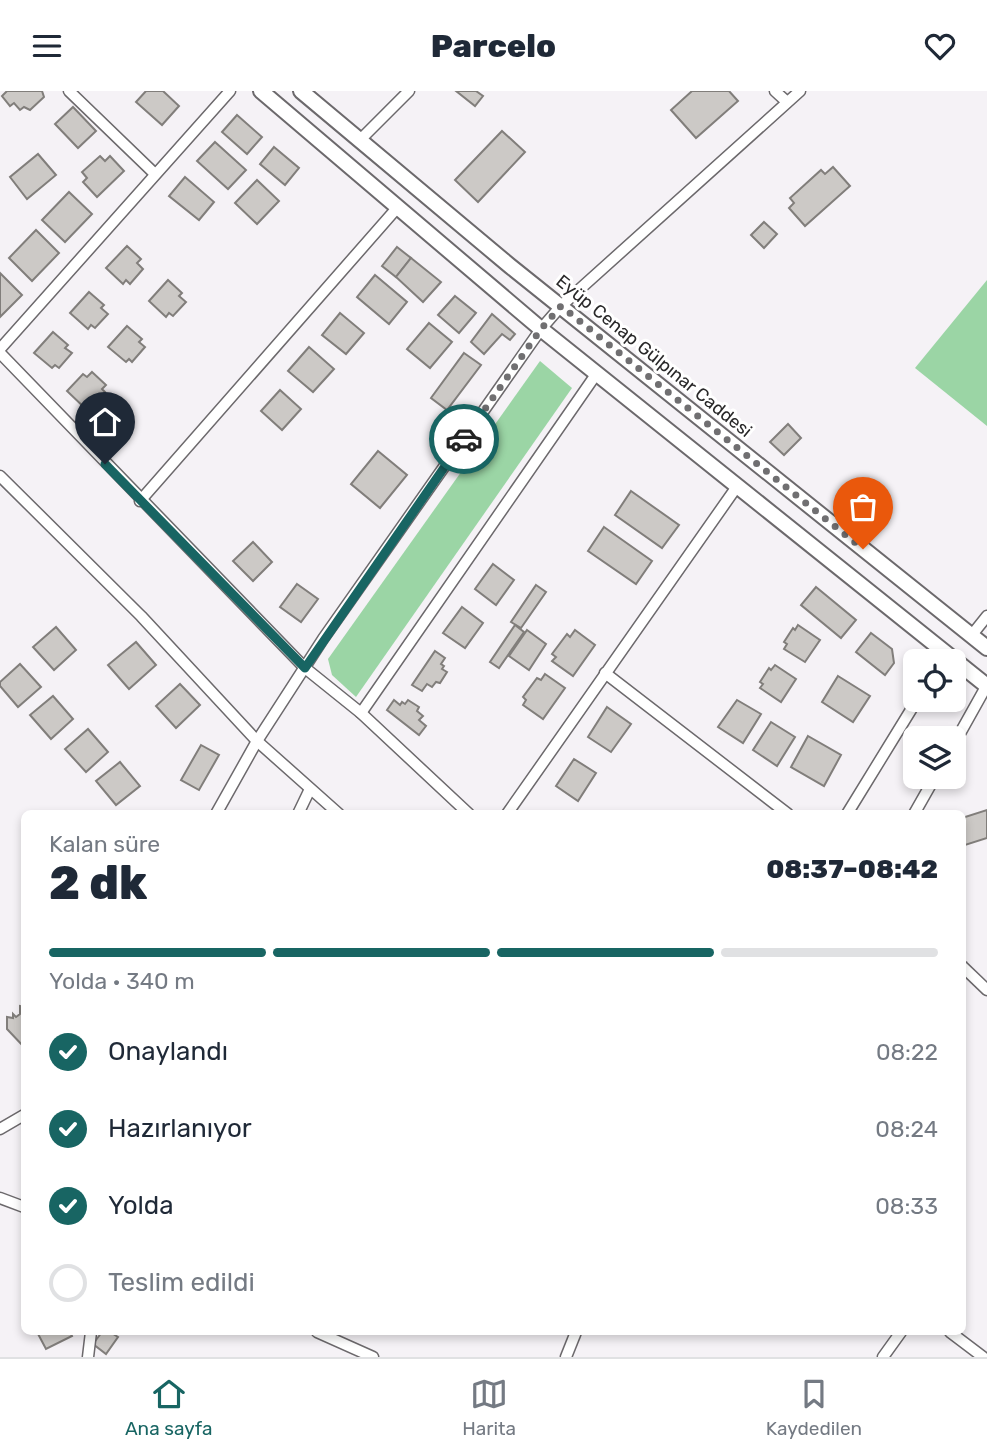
<!DOCTYPE html>
<html lang="tr">
<meta charset="utf-8">
<style>
:root{--surface:#fff;--page:#f2f2f3;--text:#1f2937;--muted:#747a83;--line:#e0e1e3;--accent:#186563}
body{margin:0;font-family:Rubik,sans-serif;background:var(--page);color:var(--text);height:100vh;display:flex;flex-direction:column;font-size:26px;white-space:nowrap}
*{box-sizing:border-box;margin:0}
p{font-size:23px;color:var(--muted)}
.icon{flex:none;width:38px;height:38px;fill:none;stroke:currentColor;stroke-width:2;stroke-linecap:round;stroke-linejoin:round}
.map{position:relative;flex:1;overflow:hidden}
.sheet{position:absolute;left:21px;top:719px;width:945px;height:525px;display:flex;flex-direction:column;background:var(--surface);border-radius:10px;box-shadow:0 4px 10px #0003}
.sheet>*{flex:none}
.tools{position:absolute;left:903px;top:558px;display:grid;gap:14px}
.tools a{display:grid;place-items:center;width:63px;height:63px;border-radius:10px;background:var(--surface);box-shadow:0 4px 10px #0003;font-size:35px}
.pin{position:absolute;display:grid;place-items:center;width:60px;height:60px;color:#fff;margin:-72px -30px;border-radius:50% 50% 50% 0;rotate:-45deg;box-shadow:0 0 7px #0007}
.pin .icon{rotate:45deg}
.courier{position:absolute;display:grid;place-items:center;width:70px;height:70px;margin:-35px;border:5px solid #186563;border-radius:50%;background:#fff;color:#222;box-shadow:0 2px 9px #0007}
.headline em{font-style:normal;font-weight:800}
.headline div{display:flex;flex-direction:column-reverse}
.headline{display:flex;align-items:center;justify-content:space-between;height:119px;padding:0 28px}
h1{font-size:46px;font-weight:800;line-height:52px}
.bar{display:grid;grid-template-columns:repeat(4,1fr);gap:10px 7px;align-content:center;height:84px;padding:0 28px}
.bar i{height:9px;border-radius:5px;background:var(--line)}
.bar .selected{background:var(--accent)}
.bar p{grid-column:span 4}
ol{padding:0 28px;list-style:none}
li{display:flex;align-items:center;gap:21px;height:77px}
li p{margin-inline-start:auto}
li .icon{padding:7px;border-radius:50%;background:var(--accent);color:#fff;stroke-width:4}
li:last-child{color:var(--muted)}
li i{width:38px;height:38px;border:4px solid var(--line);border-radius:50%}
header{display:flex;justify-content:space-between;align-items:center;height:91px;padding:0 28px;background:var(--surface);font-size:32px;font-weight:800}
.menu{display:flex;justify-content:space-around;align-items:center;height:98px;border-top:2px solid var(--line);background:var(--surface);font-size:19px;color:var(--muted)}
.menu a{display:grid;justify-items:center;gap:4px}
.menu .selected{color:var(--accent)}
.map>svg:first-child{display:block}
.green{fill:#9bd5a5}
.building{fill:#ccc9c6;stroke:#817e7b;stroke-width:2}
.lines{fill:none;stroke-linecap:round;stroke-linejoin:round}
.street-casing{stroke:#6c696c;stroke-width:13}
.secondary-casing{stroke:#6c696c;stroke-width:18}
.street{stroke:#fff;stroke-width:10}
.secondary{stroke:#fff;stroke-width:14}
.done{stroke:#706f71;stroke-width:7;stroke-dasharray:0 12.6}
.route{stroke:#186563;stroke-width:9}
.labels{text-anchor:middle;stroke-width:6;stroke-linejoin:round;paint-order:stroke}
.street-label{font-size:18px;fill:#292829;stroke:#fff}
</style>
<header><svg class="icon" aria-label="menu" viewBox="0 0 24 24"><path d="M4 6h16M4 12h16M4 18h16"/></svg>Parcelo<svg class="icon" aria-label="heart" viewBox="0 0 24 24"><path d="M12 20l-8-8c-3-5 5-10 8-4 3-6 11-1 8 4z"/></svg></header>
<div class="map">
<svg width="987" height="1266" viewBox="0 0 987 1266">
<rect width="100%" height="100%" fill="#f5f2f6"/>
<g class="green">
<polygon points="987,189 987,335 915,277"/>
<polygon points="540,270 572,297 356,606 332,584 328,568"/>
</g>
<g class="building">
<polygon points="7,0 42,0 44,6 30,19 24,16 20,19 14,12 10,15 2,5"/>
<polygon points="146,0 163,0 179,15 162,34 136,11"/>
<polygon points="456,0 476,0 483,5 475,15"/>
<polygon points="692,0 729,0 738,10 696,47 671,19"/>
<polygon points="73,16 96,40 78,57 55,33"/>
<polygon points="237,24 262,46 247,63 222,41"/>
<polygon points="502,40 525,61 478,111 455,89"/>
<polygon points="215,51 246,79 228,98 197,70"/>
<polygon points="274,56 299,77 285,94 260,73"/>
<polygon points="38,63 56,84 27,108 10,86"/>
<polygon points="100,65 105,70 110,65 124,80 97,106 83,91 87,87 82,81"/>
<polygon points="833,76 850,95 805,135 789,117 794,112 790,107 821,79 825,83"/>
<polygon points="185,86 214,111 199,129 169,105"/>
<polygon points="257,89 279,110 257,133 235,112"/>
<polygon points="69,101 92,123 65,151 42,129"/>
<polygon points="764,131 777,143 764,157 751,144"/>
<polygon points="36,139 59,162 32,190 9,167"/>
<polygon points="127,155 141,168 137,172 143,178 130,193 126,189 123,193 106,177"/>
<polygon points="397,156 411,167 396,186 382,175"/>
<polygon points="411,167 441,191 423,211 396,186"/>
<polygon points="0,182 22,204 0,226"/>
<polygon points="375,184 407,211 389,233 357,206"/>
<polygon points="168,189 182,202 179,205 186,211 173,225 169,222 166,226 149,210"/>
<polygon points="89,201 104,214 101,217 108,223 95,237 91,234 88,238 70,222"/>
<polygon points="455,205 476,222 459,242 438,224"/>
<polygon points="340,222 364,242 346,263 322,244"/>
<polygon points="492,223 515,243 510,249 502,243 484,263 471,251"/>
<polygon points="429,232 452,251 430,277 407,258"/>
<polygon points="127,235 142,248 139,251 145,256 132,271 129,268 126,271 108,256"/>
<polygon points="53,241 68,254 65,257 72,262 59,277 55,274 52,277 34,262"/>
<polygon points="309,256 334,278 313,301 288,280"/>
<polygon points="464,262 481,274 447,319 431,307"/>
<polygon points="92,281 106,294 102,298 105,301 88,320 67,300 83,283 87,286"/>
<polygon points="280,299 301,318 282,339 261,320"/>
<polygon points="788,333 801,347 784,364 770,351"/>
<polygon points="378,360 407,384 380,417 351,393"/>
<polygon points="631,400 679,434 662,457 615,424"/>
<polygon points="604,436 652,470 636,493 588,460"/>
<polygon points="253,451 272,471 253,490 233,470"/>
<polygon points="493,473 514,489 496,514 475,498"/>
<polygon points="297,493 318,508 301,531 280,516"/>
<polygon points="536,494 546,501 521,537 511,531"/>
<polygon points="816,496 856,529 841,547 801,514"/>
<polygon points="462,516 483,532 465,557 443,542"/>
<polygon points="515,534 524,541 499,577 490,571"/>
<polygon points="798,534 820,549 805,571 784,558 787,553 784,551 793,537 795,539"/>
<polygon points="56,536 76,559 54,579 33,556"/>
<polygon points="527,539 546,553 529,579 509,565"/>
<polygon points="575,539 595,554 573,585 552,570 556,566 552,563 567,543 570,546"/>
<polygon points="871,542 892,558 894,572 885,584 856,561"/>
<polygon points="136,551 156,574 129,598 108,574"/>
<polygon points="435,560 445,567 441,573 444,575 442,578 447,581 440,592 436,591 432,596 427,593 422,600 412,594"/>
<polygon points="20,573 41,596 18,616 0,595 0,591"/>
<polygon points="775,574 796,588 781,611 760,597 763,593 760,591 769,577 771,579"/>
<polygon points="545,583 565,597 543,628 523,614 526,609 523,606 537,587 541,589"/>
<polygon points="838,585 870,605 853,631 822,611"/>
<polygon points="180,593 200,614 176,637 156,615"/>
<polygon points="53,605 73,628 51,648 30,624"/>
<polygon points="394,609 400,614 402,611 405,613 408,609 419,616 417,620 423,625 419,629 426,635 419,644 387,619"/>
<polygon points="737,609 761,623 743,652 718,636"/>
<polygon points="607,616 631,633 611,661 588,646"/>
<polygon points="771,631 795,646 777,675 753,659"/>
<polygon points="88,638 108,661 86,681 65,658"/>
<polygon points="808,645 841,664 824,695 791,676"/>
<polygon points="201,654 219,664 199,699 181,689"/>
<polygon points="574,668 596,682 578,710 556,695"/>
<polygon points="120,671 140,695 116,714 96,690"/>
<polygon points="987,719 987,747 962,755 962,727"/>
<polygon points="20,915 24,916 24,956 7,938 7,926 13,927 13,923 16,926 20,923"/>
<polygon points="37,1241 70,1241 72,1245 46,1258"/>
<polygon points="102,1241 110,1241 118,1246 106,1263 93,1253"/>
</g>
<g class="lines">
<g class="street-casing">
<g id="street">
<polyline points="69,0 155,83"/>
<polyline points="775,0 787,11"/>
<polyline points="360,49 409,0"/>
<polyline points="0,258 230,0"/>
<polyline points="0,262 305,577 361,622 469,723"/>
<polyline points="0,385 141,525 257,650 339,723"/>
<polyline points="140,410 397,117"/>
<polyline points="971,545 987,525"/>
<polyline points="605,582 788,723"/>
<polyline points="361,622 597,282"/>
<polyline points="954,653 987,594"/>
<polyline points="216,723 257,650 323,548 541,238 561,215 800,0"/>
<polyline points="298,723 310,698"/>
<polyline points="507,723 738,394"/>
<polyline points="847,723 917,609"/>
<polyline points="914,723 935,686"/>
<polyline points="962,875 987,899"/>
<polyline points="0,1038 24,1024"/>
<polyline points="0,1107 24,1116"/>
<polyline points="317,1241 373,1266"/>
<polyline points="950,1241 983,1266"/>
<polyline points="88,1266 91,1241"/>
<polyline points="566,1266 576,1241"/>
<polyline points="883,1266 901,1241"/>
</g>
</g>
<g class="secondary-casing">
<g id="secondary">
<polyline points="261,0 541,238 987,595"/>
<polyline points="301,0 510,175 987,557"/>
</g>
</g>
<use href="#street" class="street"/>
<use href="#secondary" class="secondary"/>
</g>
<g class="lines">
<polyline class="done" points="464,348 541,238 561,215 863,458"/>
<polyline class="route" points="105,373 305,577 464,348"/>
</g>
<g class="labels">
<g class="street-label">
<text transform="translate(654 265) rotate(39)" y="6">Eyüp Cenap Gülpınar Caddesi</text>
</g>
</g>
</svg>
<div class="tools">
<a><svg class="icon" aria-label="locate" viewBox="0 0 24 24"><circle cx="12" cy="12" r="6"/><path d="M12 2v4M12 18v4M2 12h4M18 12h4"/></svg></a>
<a><svg class="icon" aria-label="layers" viewBox="0 0 24 24"><path d="M12 4l9 5-9 5-9-5zM3 14l9 5 9-5"/></svg></a>
</div>
<div class="pin" style="left:863px;top:458px;background:#ea580c"><svg class="icon" aria-label="bag" viewBox="0 0 24 24"><path d="M5 8h14l-1 12H6zM9 8a3 3 0 0 1 6 0"/></svg></div>
<div class="pin" style="left:105px;top:373px;background:#1f2937"><svg class="icon" aria-label="home" viewBox="0 0 24 24"><path d="M3 11l9-7 9 7M6 9v11h12V9"/></svg></div>
<div class="courier" style="left:464px;top:348px"><svg class="icon" aria-label="car" viewBox="0 0 24 24"><path d="M5 17H2v-5l4-1 3-4h7l3 4 3 1v5h-3M9 17h6M6 11h13"/><circle cx="7" cy="17" r="2"/><circle cx="17" cy="17" r="2"/></svg></div>
<section class="sheet">
<div class="headline"><div><h1>2 dk</h1><p>Kalan süre</p></div><em>08:37–08:42</em></div>
<div class="bar"><i class="selected"></i><i class="selected"></i><i class="selected"></i><i></i><p>Yolda · 340 m</p></div>
<ol>
<li><svg class="icon" aria-label="check" viewBox="0 0 24 24"><path d="M5 12l5 5 9-10"/></svg>Onaylandı<p>08:22</p></li>
<li><svg class="icon" aria-label="check" viewBox="0 0 24 24"><path d="M5 12l5 5 9-10"/></svg>Hazırlanıyor<p>08:24</p></li>
<li><svg class="icon" aria-label="check" viewBox="0 0 24 24"><path d="M5 12l5 5 9-10"/></svg>Yolda<p>08:33</p></li>
<li><i></i>Teslim edildi</li>
</ol>
</section>
</div>
<nav class="menu">
<a class="selected"><svg class="icon" aria-label="home" viewBox="0 0 24 24"><path d="M3 11l9-7 9 7M6 9v11h12V9"/></svg>Ana sayfa</a>
<a><svg class="icon" aria-label="map" viewBox="0 0 24 24"><path d="M3 6l6-2 6 2 6-2v14l-6 2-6-2-6 2zM9 4v14M15 6v14"/></svg>Harita</a>
<a><svg class="icon" aria-label="saved" viewBox="0 0 24 24"><path d="M7 4h10v16l-5-4-5 4z"/></svg>Kaydedilen</a>
</nav>
